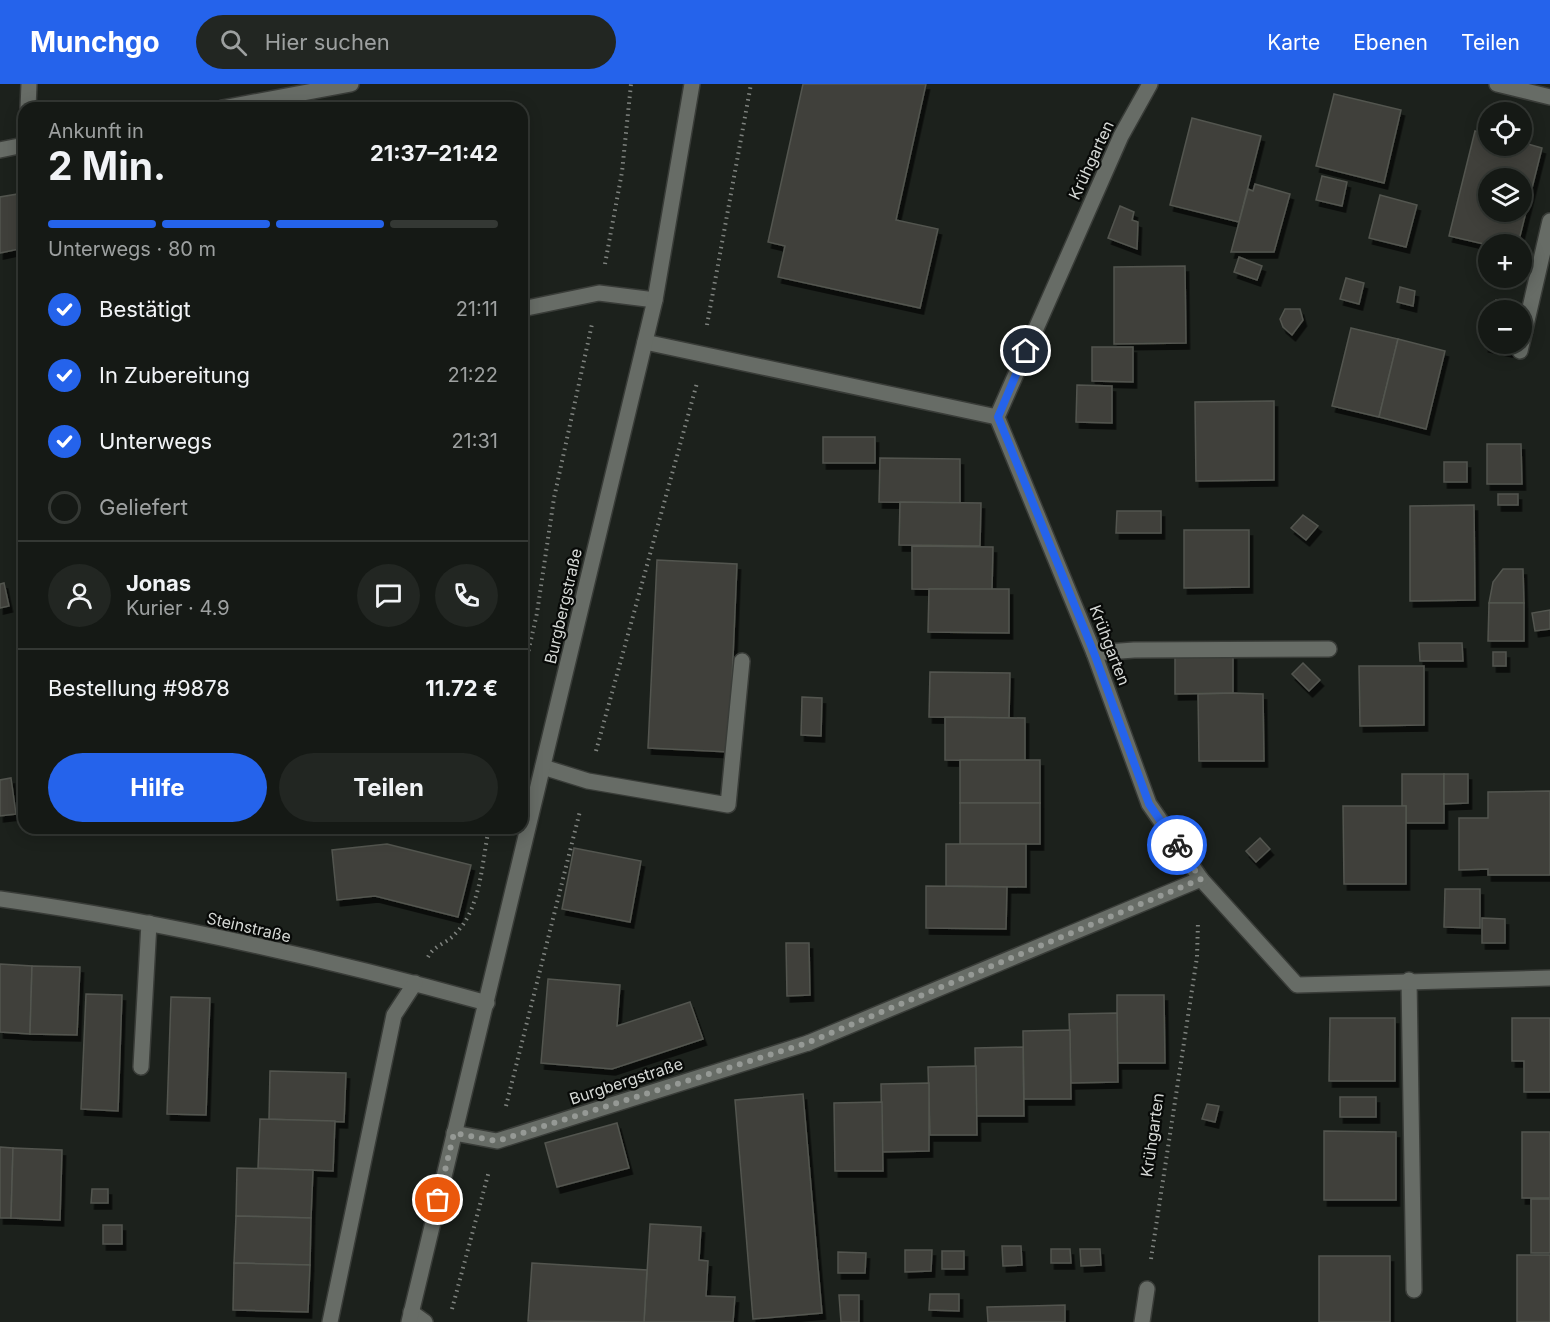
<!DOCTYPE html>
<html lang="de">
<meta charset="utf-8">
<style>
:root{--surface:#151915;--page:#222622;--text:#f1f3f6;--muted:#9da0a0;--line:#343834;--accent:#2563eb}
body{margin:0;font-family:Inter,sans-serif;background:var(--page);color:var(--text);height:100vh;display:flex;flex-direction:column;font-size:22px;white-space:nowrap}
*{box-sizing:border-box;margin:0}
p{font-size:20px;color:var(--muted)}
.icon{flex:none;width:33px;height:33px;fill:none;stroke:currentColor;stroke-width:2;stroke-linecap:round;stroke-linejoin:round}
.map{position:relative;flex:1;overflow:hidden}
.details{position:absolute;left:18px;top:18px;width:510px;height:732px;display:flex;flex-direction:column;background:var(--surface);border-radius:18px;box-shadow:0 3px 15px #0003,0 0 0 2px var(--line)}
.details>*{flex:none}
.buttons{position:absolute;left:1478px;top:18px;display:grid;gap:12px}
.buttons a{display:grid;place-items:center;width:54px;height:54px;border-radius:50%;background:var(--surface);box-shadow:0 3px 15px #0003,0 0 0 2px var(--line);font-size:30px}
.pin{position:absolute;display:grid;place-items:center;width:51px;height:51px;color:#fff;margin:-26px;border:3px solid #fff;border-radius:50%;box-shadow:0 2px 6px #0007}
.courier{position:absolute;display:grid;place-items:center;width:60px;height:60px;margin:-30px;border:4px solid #2563eb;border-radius:50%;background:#fff;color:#222;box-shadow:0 2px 8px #0007}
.head em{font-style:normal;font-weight:700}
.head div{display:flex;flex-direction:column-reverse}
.head{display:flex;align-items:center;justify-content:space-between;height:102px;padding:0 30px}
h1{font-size:39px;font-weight:700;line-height:45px}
.bar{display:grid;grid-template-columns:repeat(4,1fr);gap:9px 6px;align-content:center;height:72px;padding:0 30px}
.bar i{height:8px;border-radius:4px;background:var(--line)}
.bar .current{background:var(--accent)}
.bar p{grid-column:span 4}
.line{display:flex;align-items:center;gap:15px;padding:0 30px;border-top:2px solid var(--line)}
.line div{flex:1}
.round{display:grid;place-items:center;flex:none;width:63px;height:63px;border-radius:32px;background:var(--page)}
ol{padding:0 30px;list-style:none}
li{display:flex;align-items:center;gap:18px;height:66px}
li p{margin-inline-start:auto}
li .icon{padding:6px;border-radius:50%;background:var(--accent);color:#fff;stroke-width:4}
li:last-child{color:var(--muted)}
li i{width:33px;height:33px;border:3px solid var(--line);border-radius:50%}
.primary-button{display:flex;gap:12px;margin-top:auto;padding:12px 30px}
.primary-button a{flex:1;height:69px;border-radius:36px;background:var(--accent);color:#fff;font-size:24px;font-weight:700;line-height:69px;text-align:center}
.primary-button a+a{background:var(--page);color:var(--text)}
header{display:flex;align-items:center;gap:36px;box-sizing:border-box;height:84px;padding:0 30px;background:var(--accent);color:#fff}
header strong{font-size:28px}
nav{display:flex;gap:33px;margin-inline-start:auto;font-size:21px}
.search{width:420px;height:54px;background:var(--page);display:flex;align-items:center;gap:15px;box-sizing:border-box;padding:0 21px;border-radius:33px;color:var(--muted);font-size:22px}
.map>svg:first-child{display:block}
.building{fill:#3f413b;stroke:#53554f;stroke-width:1.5;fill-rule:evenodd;filter:url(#shadow)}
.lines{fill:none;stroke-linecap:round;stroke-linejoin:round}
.lane-casing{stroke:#393c38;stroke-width:18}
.street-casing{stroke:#393c38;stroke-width:18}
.secondary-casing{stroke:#393c38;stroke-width:18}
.path{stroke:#7f837f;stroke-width:4;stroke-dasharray:1.5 4.5;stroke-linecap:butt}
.lane{stroke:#676c66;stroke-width:15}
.street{stroke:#676c66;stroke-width:15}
.secondary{stroke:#676c66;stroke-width:15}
.done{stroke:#959995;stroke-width:6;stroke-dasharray:0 10.8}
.route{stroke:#2563eb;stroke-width:8}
.labels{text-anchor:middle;stroke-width:4.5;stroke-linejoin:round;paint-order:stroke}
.street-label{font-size:16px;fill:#d6d9d6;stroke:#080a08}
</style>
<header>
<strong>Munchgo</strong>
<div class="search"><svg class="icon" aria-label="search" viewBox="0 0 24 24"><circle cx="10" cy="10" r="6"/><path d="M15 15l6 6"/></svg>Hier suchen</div>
<nav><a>Karte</a><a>Ebenen</a><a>Teilen</a></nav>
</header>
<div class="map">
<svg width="1550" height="1238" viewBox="0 0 1550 1238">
<defs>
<filter id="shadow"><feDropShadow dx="3.5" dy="6" stdDeviation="0" flood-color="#0009"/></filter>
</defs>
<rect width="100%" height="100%" fill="#1c211c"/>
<g class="building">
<polygon points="803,0 926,0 896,136 938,145 920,224 778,193 785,162 768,158"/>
<polygon points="1334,10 1401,26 1384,99 1316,82"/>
<polygon points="1192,34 1261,52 1239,138 1170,121"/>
<path d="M1475,47l13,3v12h33v-4l21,6 -24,96 -30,1 -39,-9zM1488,94h33v34h-33z"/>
<polygon points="1322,92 1347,98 1342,122 1316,116"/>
<polygon points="1255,100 1290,110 1274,168 1231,168 1248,105 1253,107"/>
<polygon points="24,109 24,164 0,169 0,113"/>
<polygon points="1380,111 1417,121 1406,163 1369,154"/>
<polygon points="1120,122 1134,128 1132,136 1138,138 1137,165 1108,154"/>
<polygon points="1239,173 1262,182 1257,196 1234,188"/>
<polygon points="1185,182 1186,259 1114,260 1114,183"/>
<polygon points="1346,194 1364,199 1359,220 1340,215"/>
<polygon points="1400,203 1415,207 1413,222 1397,218"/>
<polygon points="1496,216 1519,222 1518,226 1493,226"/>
<polygon points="1285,225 1300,225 1303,236 1292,251 1283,243 1280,235"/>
<polygon points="1351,244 1398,255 1379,333 1332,322"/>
<polygon points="1488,249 1488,260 1510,260 1509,267 1485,262"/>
<polygon points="1398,255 1445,267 1426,345 1379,333"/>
<polygon points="1092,263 1133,263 1133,298 1092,297"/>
<polygon points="1077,301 1112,302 1112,339 1076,338"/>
<polygon points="1274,317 1274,396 1196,397 1195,318"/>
<rect x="823" y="353" width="52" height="26"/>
<polygon points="1487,360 1521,360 1522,400 1487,400"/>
<polygon points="880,374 960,375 960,419 879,418"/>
<rect x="1444" y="378" width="23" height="20"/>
<rect x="1498" y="410" width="20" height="11"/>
<polygon points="900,418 981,419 980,462 899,461"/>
<polygon points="1474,421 1475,516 1410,517 1410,422"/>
<polygon points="1117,427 1161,427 1161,449 1116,449"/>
<polygon points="1303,431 1318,442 1306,456 1291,444"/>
<polygon points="1184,446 1249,446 1249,503 1184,504"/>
<polygon points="912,462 993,463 992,506 912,505"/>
<polygon points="657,476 737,480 729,668 648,664"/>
<polygon points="1503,485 1523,485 1524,519 1489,519 1493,498"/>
<polygon points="4,499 9,522 0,524 0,500"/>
<polygon points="929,505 1009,505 1009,549 928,548"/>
<polygon points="1489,519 1524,519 1524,557 1488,557"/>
<polygon points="1550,526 1550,545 1535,547 1532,529"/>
<polygon points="1419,559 1462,559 1463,577 1420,577"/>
<rect x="1493" y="568" width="13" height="14"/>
<polygon points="1175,570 1233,570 1233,609 1175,610"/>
<polygon points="1303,579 1320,596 1309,607 1292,590"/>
<polygon points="1359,582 1424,582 1424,641 1360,642"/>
<polygon points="930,588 1010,589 1009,634 929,633"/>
<polygon points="1233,609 1263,610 1264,677 1199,677 1198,610"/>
<polygon points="802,613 822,614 821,652 801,651"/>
<polygon points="945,633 1025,634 1025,677 945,676"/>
<rect x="960" y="676" width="80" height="43"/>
<polygon points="1402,690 1444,690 1444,739 1406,739 1406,722 1402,722"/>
<polygon points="1444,690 1468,690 1468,719 1444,720"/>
<polygon points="11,694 16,730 0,732 0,696"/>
<polygon points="1550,707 1550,791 1488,791 1488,785 1459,786 1459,734 1488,734 1488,708"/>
<rect x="960" y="719" width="80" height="41"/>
<polygon points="1343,722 1406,722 1406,800 1344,800"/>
<polygon points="1260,754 1270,765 1256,778 1246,767"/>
<polygon points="387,760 471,781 458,833 375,812 337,816 332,766"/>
<polygon points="946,760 1026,760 1026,803 946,802"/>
<polygon points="574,764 641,777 630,838 562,825"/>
<polygon points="926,802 1007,803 1006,845 926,844"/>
<polygon points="1445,805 1480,805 1480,844 1444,843"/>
<polygon points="1482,834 1505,835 1505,859 1482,859"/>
<polygon points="786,859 809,859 810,911 787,912"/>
<polygon points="0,880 32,882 30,950 0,948"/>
<polygon points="32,882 80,883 77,951 30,950"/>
<polygon points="548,895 620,901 617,942 690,918 703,955 612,985 541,979"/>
<polygon points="86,910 122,911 118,1027 81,1025"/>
<polygon points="1117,911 1164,911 1165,979 1117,979"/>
<polygon points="171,913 210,914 206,1031 167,1030"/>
<polygon points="1117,929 1118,998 1071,999 1069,930"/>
<polygon points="1330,934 1395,934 1395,997 1329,997"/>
<polygon points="1512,934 1550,934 1550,1008 1524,1008 1524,977 1512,977"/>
<polygon points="1070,946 1071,1015 1024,1015 1023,947"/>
<polygon points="1023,963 1024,1032 976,1032 975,964"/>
<polygon points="976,982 977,1051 930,1051 928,983"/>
<polygon points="270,987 346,989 344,1038 269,1035"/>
<polygon points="929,999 929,1067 882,1068 881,1000"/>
<polygon points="803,1010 822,1229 753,1235 735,1016"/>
<rect x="1340" y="1013" width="36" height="20"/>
<polygon points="882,1018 883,1087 835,1087 834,1019"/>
<polygon points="1207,1020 1219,1022 1215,1038 1202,1035"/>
<polygon points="260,1035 335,1037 333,1087 258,1084"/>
<polygon points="617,1039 629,1084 557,1103 545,1059"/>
<polygon points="1324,1047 1396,1048 1396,1116 1324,1116"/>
<rect x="1522" y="1048" width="28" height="66"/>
<polygon points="0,1063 13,1064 11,1134 0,1134"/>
<polygon points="13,1064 62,1066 60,1136 11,1134"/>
<polygon points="237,1084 313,1086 311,1134 236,1132"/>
<polygon points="92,1105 108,1105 108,1119 91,1119"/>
<rect x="1531" y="1115" width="19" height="54"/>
<polygon points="236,1132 311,1134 310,1181 234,1179"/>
<polygon points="650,1140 701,1143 699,1176 708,1177 706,1212 735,1213 733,1238 644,1238"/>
<rect x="103" y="1141" width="19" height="19"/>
<polygon points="1002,1162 1021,1162 1022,1181 1003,1182"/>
<polygon points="1051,1165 1070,1165 1071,1179 1051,1179"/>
<polygon points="1080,1165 1100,1165 1101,1181 1081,1182"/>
<polygon points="905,1166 932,1166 931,1187 905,1188"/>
<rect x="942" y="1167" width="22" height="18"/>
<polygon points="838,1168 866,1169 865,1189 838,1189"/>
<rect x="1517" y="1171" width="33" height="67"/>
<rect x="1319" y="1172" width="71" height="66"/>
<polygon points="234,1179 310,1181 308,1228 233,1226"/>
<polygon points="532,1179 647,1186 644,1238 528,1237"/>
<polygon points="930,1210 959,1210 959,1227 929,1226"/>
<polygon points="839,1211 859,1211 859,1238 841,1238"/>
<polygon points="1065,1221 1065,1238 988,1238 987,1223"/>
</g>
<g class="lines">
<g class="lane-casing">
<g id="lane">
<polyline points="522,225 599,209 655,216"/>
<polyline points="1520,267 1550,137"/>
<polyline points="1094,569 1134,566 1329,565"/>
<polyline points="543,683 588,697 728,721 742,577"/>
<polyline points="1409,896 1414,1206"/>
<polyline points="141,983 149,839"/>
<polyline points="454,1049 497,1057 808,959"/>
<polyline points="411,1228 425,1238"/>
<polyline points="1142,1238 1147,1205"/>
</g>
</g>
<g class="street-casing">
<g id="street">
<polyline points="1150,0 1121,52 997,333 1094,569 1149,720 1201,795 1297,901 1550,894"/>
<polyline points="1497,0 1550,13"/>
<polyline points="28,24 29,0"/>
<polyline points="222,24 351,0"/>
<polyline points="0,66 24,61"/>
<polyline points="645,258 997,333"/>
<path d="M0,815c164,23 328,60 487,104"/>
<polyline points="808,959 1201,795"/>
<polyline points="330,1238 394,931 415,899"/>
</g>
</g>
<g class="secondary-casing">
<polyline id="secondary" points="409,1238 655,216 692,0"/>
</g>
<g class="path">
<polyline points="605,180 622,88 631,0"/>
<polyline points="707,241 751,0"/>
<polyline points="522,596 537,529 554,414 592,240"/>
<polyline points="596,667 697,299"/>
<path d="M428,873c6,-12 20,-14 28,-24 25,-25 26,-72 33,-105"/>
<polyline points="506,1022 580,727"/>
<polyline points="1151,1175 1197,873 1198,838"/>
<polyline points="452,1225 489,1087"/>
</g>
<use href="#lane" class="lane"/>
<use href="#street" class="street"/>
<use href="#secondary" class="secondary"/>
</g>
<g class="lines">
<polyline class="done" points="438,1116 454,1049 497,1057 807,959 1201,795 1177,761"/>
<polyline class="route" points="1026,267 998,333 1094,569 1149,720 1177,761"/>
</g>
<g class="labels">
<g class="street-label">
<text transform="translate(1091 76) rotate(-65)" y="6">Krühgarten</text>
<text transform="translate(563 522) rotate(-77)" y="6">Burgbergstraße</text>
<text transform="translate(1110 561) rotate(69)" y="6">Krühgarten</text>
<text transform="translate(249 843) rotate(13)" y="6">Steinstraße</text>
<text transform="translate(626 997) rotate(-18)" y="6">Burgbergstraße</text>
<text transform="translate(1152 1051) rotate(-82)" y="6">Krühgarten</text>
</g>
</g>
</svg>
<div class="buttons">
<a><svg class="icon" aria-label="locate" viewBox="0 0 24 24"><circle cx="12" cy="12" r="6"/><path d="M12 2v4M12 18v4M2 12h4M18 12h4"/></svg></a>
<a><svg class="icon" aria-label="layers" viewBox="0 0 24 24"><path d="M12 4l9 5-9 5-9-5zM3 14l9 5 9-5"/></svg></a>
<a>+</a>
<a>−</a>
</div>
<div class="pin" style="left:438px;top:1116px;background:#ea580c"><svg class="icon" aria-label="bag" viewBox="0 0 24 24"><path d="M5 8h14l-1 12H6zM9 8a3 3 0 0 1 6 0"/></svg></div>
<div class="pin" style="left:1026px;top:267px;background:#1f2937"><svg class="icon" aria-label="home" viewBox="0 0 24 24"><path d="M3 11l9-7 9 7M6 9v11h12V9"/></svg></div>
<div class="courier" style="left:1177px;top:761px"><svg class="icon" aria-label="bike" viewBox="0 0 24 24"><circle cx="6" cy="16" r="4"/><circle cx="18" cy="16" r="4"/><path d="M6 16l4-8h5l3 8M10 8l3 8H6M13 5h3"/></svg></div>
<section class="details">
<div class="head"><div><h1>2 Min.</h1><p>Ankunft in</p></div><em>21:37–21:42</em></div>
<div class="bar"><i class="current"></i><i class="current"></i><i class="current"></i><i></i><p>Unterwegs · 80 m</p></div>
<ol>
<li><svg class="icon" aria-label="check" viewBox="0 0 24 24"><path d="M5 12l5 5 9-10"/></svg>Bestätigt<p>21:11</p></li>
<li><svg class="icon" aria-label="check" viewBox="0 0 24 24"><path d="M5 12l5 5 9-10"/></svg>In Zubereitung<p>21:22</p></li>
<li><svg class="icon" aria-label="check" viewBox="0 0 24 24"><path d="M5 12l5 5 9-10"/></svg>Unterwegs<p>21:31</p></li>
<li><i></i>Geliefert</li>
</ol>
<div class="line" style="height:108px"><a class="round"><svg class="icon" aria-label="person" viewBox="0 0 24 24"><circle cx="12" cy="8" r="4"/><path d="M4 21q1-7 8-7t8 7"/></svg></a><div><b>Jonas</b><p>Kurier · 4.9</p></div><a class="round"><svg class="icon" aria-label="chat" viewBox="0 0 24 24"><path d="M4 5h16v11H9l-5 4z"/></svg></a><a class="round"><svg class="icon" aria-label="phone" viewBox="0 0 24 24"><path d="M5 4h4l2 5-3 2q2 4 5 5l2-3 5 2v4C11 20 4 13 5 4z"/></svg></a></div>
<div class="line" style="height:78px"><div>Bestellung #9878</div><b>11.72 €</b></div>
<div class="primary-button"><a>Hilfe</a><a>Teilen</a></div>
</section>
</div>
